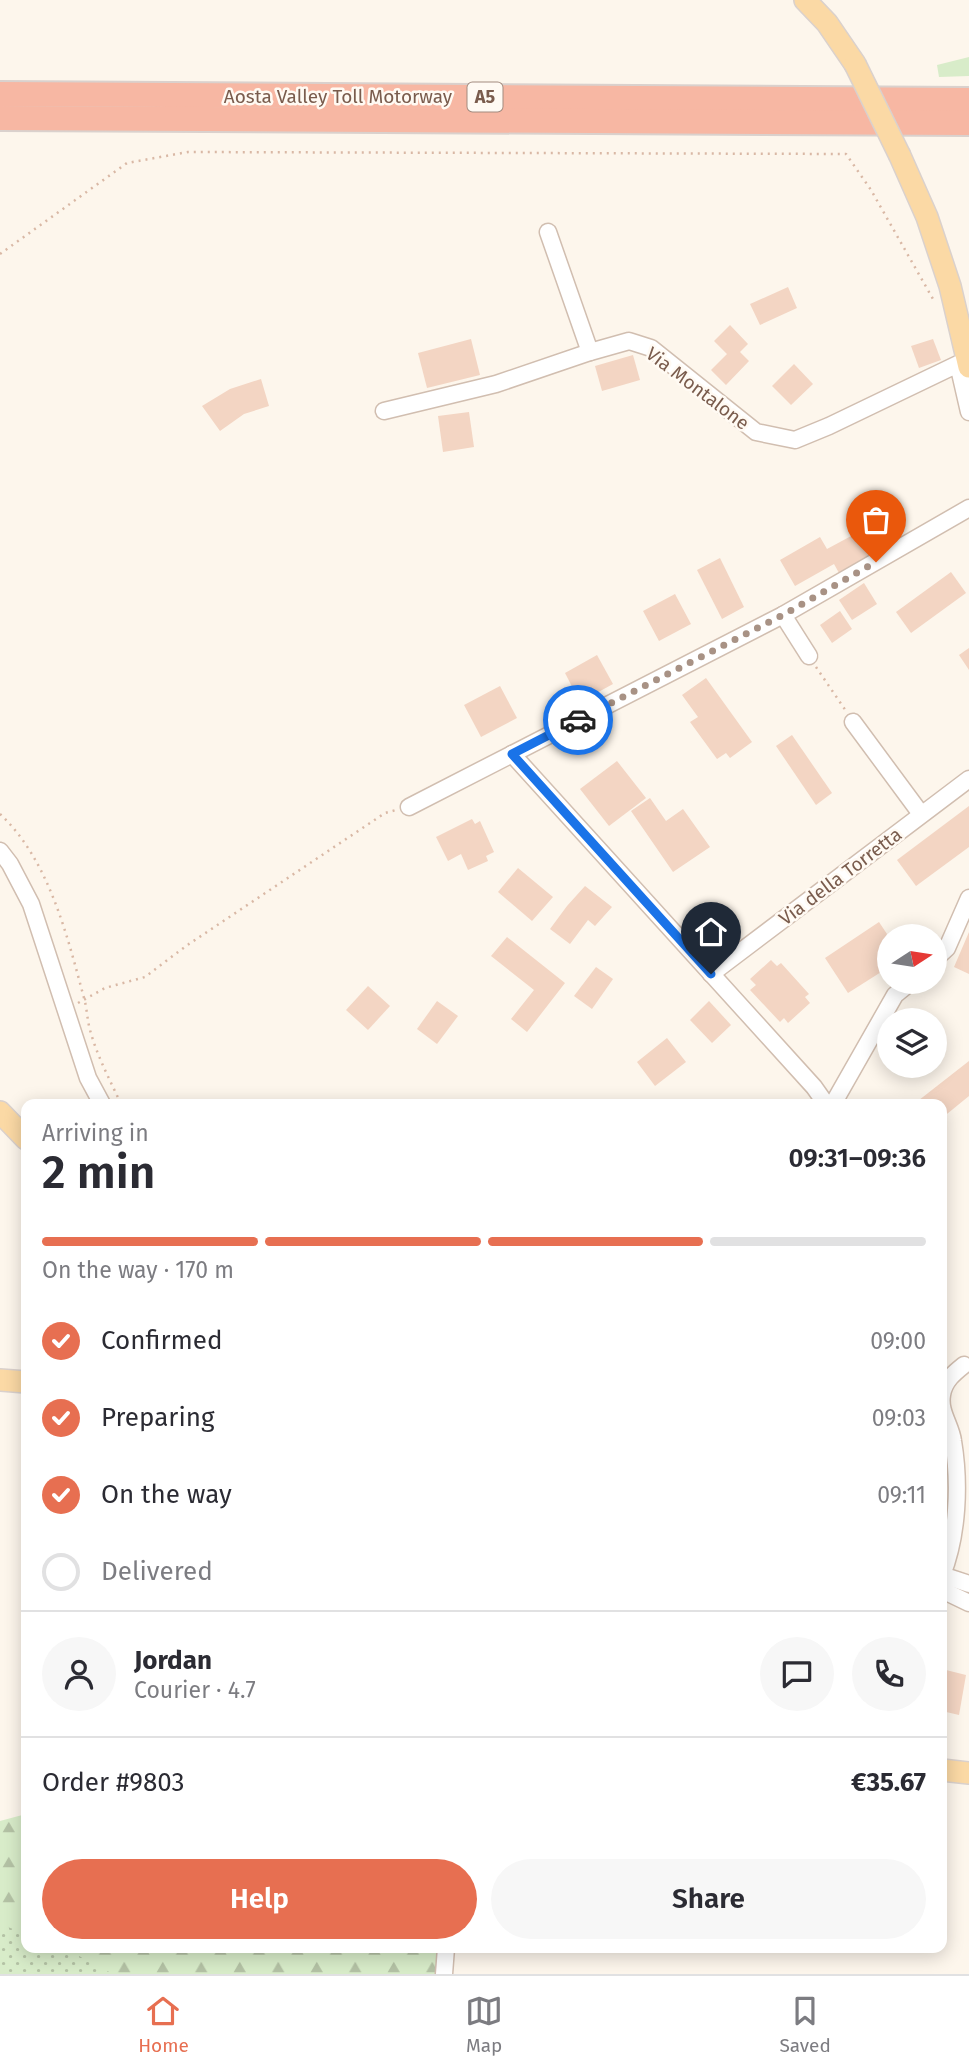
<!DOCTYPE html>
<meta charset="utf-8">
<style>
:root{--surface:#fff;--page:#f7f7f7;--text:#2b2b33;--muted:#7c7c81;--line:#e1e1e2;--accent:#e76f51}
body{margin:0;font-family:"Fira Sans",sans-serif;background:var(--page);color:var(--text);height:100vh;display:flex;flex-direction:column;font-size:26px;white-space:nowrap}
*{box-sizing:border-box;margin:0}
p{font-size:23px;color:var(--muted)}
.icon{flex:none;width:38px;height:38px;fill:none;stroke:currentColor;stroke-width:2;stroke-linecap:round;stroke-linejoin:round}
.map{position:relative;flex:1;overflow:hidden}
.side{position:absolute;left:21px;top:1099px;width:926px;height:854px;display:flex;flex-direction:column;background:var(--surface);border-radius:14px;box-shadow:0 4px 18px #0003}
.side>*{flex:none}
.needle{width:46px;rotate:78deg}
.tools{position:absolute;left:877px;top:924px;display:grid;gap:14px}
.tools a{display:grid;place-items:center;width:70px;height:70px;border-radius:50%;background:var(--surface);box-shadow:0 4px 18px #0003;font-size:35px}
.pin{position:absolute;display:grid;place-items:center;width:60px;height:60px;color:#fff;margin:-72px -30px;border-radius:50% 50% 50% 0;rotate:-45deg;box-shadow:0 0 7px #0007}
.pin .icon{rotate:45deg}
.courier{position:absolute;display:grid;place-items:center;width:70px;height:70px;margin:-35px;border:5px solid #1a73e8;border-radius:50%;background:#fff;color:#222;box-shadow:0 2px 9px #0007}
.summary em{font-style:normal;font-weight:600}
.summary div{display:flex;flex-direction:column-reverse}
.summary{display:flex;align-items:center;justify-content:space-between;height:119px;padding:0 21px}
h1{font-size:46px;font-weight:600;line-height:52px}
.bar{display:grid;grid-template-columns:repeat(4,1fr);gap:10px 7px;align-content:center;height:84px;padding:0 21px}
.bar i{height:9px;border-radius:5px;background:var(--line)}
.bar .selected{background:var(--accent)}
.bar p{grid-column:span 4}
.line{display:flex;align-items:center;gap:18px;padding:0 21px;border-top:2px solid var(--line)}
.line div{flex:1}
.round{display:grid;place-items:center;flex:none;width:74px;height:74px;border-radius:37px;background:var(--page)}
ol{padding:0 21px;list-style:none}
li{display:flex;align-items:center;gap:21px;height:77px}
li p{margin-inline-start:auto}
li .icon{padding:7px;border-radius:50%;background:var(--accent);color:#fff;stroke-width:4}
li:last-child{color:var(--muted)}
li i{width:38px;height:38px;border:4px solid var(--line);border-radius:50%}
.cta{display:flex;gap:14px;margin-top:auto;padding:14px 21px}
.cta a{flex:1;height:80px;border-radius:42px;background:var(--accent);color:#fff;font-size:28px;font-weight:600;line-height:80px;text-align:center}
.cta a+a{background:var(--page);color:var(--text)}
.tabs{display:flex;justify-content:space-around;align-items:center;height:98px;border-top:2px solid var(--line);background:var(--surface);font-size:19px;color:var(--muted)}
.tabs a{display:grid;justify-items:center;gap:4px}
.tabs .selected{color:var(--accent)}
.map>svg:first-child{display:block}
.grass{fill:#d8ecc9}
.forest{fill:url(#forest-firs)}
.park{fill:url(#park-dots)}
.building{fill:#f3d5c3}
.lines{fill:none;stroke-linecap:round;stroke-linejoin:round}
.minor-casing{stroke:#d1beb0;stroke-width:19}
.major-casing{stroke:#dad1cd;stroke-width:24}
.highway-casing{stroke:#dad1cd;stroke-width:28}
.path{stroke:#d9b8a5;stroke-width:2.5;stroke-dasharray:2 5;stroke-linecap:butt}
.minor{stroke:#fff;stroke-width:16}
.major{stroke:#fbd9a5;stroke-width:21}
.highway{stroke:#f7b7a3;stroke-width:24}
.major-bridge-casing{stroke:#dad1cd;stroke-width:24;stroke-linecap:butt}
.major-bridge{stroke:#fbd9a5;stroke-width:21}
.done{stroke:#a89285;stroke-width:7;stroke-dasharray:0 12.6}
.route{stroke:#1a73e8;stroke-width:9}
.labels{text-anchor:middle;stroke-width:5;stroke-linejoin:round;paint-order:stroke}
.shield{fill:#fffaf3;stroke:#a28b7f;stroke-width:2}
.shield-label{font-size:18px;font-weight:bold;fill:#7a5c4d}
.street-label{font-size:19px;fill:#7a5c4d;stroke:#fffaf3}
</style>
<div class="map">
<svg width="969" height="1974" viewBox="0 0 969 1974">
<defs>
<pattern id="forest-firs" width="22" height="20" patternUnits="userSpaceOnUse" patternTransform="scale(1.75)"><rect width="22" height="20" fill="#d8ecc9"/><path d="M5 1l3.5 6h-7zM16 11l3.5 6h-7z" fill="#b4c2a5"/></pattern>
<pattern id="park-dots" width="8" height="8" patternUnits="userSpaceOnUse" patternTransform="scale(1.75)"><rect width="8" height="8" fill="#d8ecc9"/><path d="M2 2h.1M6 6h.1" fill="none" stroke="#b4c2a5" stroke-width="1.8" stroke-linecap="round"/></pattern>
</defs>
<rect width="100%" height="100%" fill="#fdf6ec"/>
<polygon class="grass" points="969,57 969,76 939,77 937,65"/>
<polygon class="forest" points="26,1814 26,1948 440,1948 436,1974 0,1974 0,1821"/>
<polygon class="park" points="0,1924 26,1934 26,1948 64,1948 113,1974 0,1974"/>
<g class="building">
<polygon points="788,287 797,308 760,325 750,304"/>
<polygon points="730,325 748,344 740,352 749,361 726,385 711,370 727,354 714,341"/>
<polygon points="471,339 480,375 427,388 418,353"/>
<polygon points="933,339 941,360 919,368 911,346"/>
<polygon points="633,355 640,380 602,391 595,366"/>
<polygon points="794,364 813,384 791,405 772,386"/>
<polygon points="261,379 269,406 244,414 220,431 202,406 230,389"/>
<polygon points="469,412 474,447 443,452 438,416"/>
<polygon points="866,528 879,552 839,573 834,564 795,586 780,560 820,537 827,549"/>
<polygon points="720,558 744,607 722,619 697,570"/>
<polygon points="951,572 966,593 911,633 896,612"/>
<polygon points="864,583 877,604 852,620 839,600"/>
<polygon points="675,594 691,624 659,641 643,611"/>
<polygon points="840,611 852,629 832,643 820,625"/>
<polygon points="969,648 969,670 959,655"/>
<polygon points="597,655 613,684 580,702 565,673"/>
<polygon points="706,678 752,742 730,758 726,753 717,759 690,722 698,717 682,695"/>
<polygon points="500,686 517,718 481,737 464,705"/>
<polygon points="792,735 832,793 816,805 776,746"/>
<polygon points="617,761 646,798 609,826 580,789"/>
<polygon points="650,798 666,821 683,809 710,847 673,872 631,811"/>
<polygon points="969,806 969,847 916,886 897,860"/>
<polygon points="472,819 475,824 480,821 494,852 486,856 488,861 468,870 461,854 448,861 436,837"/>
<polygon points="518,868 553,897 532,921 498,892"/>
<polygon points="585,886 612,907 595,926 588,920 570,944 550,929 567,906"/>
<polygon points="879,922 889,937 889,967 848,993 825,958"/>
<polygon points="969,932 969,974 954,967"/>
<polygon points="507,937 565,983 527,1032 511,1019 534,990 491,956"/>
<polygon points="771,960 777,966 781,963 809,994 805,997 810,1003 788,1023 784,1018 780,1022 750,990 756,985 750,979"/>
<polygon points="596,967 613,979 592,1009 574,996"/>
<polygon points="368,986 390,1006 368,1030 346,1010"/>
<polygon points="437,1001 458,1016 437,1044 417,1029"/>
<polygon points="709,1001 731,1025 712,1043 690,1020"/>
<polygon points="667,1038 686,1062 655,1086 637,1062"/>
<polygon points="969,1061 969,1096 942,1118 942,1104 914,1104"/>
<polygon points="942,1669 966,1675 959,1715 942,1711"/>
</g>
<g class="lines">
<g class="minor-casing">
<g id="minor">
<polyline points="548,232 590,352"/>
<polyline points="384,411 496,384 590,352 629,341 651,348 756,432 795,440 829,426 958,364 969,412"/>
<polyline points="783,615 809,656"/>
<polyline points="853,722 921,814"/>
<polyline points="512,754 814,1087 826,1104"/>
<polyline points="409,807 783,615 969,508"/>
<polyline points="0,851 10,864 31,904 88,1078 102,1104"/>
<polyline points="934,960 947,948 969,898"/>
<polyline points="711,974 969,779"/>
<polyline points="833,1104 895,995 911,982"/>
<path d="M942,1575c16,-40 18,-92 11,-134 -2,-16 -14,-29 -11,-46 2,-14 12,-22 22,-30"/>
<polyline points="942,1575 969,1584"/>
<polyline points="942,1590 969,1603"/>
<polyline points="444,1974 446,1948"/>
</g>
</g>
<g class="major-casing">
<g id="major">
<polyline points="805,0 827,23 855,64"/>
<polyline points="900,156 927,217 950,286 969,367"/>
<polyline points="0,1112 26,1139"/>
<polyline points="0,1380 26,1382"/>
<polyline points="942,1770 969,1773"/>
</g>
</g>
<g class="highway-casing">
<g id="highway">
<polyline points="0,94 969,100"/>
<polyline points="0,118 969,123"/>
</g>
</g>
<g class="path">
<polyline points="0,254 127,163 188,152 846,154 871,190 933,299"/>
<polyline points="816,667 846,711"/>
<path d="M0,814c49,46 67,121 84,184 3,10 3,21 6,32 7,26 20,50 31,74"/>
<polyline points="78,1003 105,988 145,977 186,946 385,813 396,810"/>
</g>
<use href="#minor" class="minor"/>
<use href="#major" class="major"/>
<use href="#highway" class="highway"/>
<g class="major-bridge-casing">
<polyline id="major-bridge" points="855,64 900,156"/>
</g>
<use href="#major-bridge" class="major-bridge"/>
</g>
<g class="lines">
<polyline class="done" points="578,720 783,615 876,562"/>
<polyline class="route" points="578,720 512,754 711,974"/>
</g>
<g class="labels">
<rect class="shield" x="467.5" y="82.5" width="35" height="29" rx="5"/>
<g class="shield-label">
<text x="485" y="103">A5</text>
</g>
<g class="street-label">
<text x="338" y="103">Aosta Valley Toll Motorway</text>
<text transform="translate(698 388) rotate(37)" y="7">Via Montalone</text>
<text transform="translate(840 876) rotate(-37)" y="7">Via della Torretta</text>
</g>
</g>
</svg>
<div class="tools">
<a><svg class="needle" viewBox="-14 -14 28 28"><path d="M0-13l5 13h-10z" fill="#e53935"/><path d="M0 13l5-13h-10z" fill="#7c7c81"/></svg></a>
<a><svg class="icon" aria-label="layers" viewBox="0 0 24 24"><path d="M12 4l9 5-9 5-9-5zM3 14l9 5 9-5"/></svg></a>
</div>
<div class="pin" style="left:876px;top:562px;background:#ea580c"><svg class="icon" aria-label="bag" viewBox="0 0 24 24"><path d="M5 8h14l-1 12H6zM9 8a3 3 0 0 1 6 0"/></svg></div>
<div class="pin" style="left:711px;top:974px;background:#1f2937"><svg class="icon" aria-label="home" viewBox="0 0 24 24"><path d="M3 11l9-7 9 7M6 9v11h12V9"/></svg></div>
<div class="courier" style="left:578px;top:720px"><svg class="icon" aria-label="car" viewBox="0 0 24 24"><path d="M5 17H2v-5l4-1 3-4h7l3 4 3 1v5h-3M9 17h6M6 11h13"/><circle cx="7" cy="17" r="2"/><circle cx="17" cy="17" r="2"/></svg></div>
<section class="side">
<div class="summary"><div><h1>2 min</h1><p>Arriving in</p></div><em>09:31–09:36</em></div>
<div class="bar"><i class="selected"></i><i class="selected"></i><i class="selected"></i><i></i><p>On the way · 170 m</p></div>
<ol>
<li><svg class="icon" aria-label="check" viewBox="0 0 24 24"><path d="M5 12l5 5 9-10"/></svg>Confirmed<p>09:00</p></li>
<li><svg class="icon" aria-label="check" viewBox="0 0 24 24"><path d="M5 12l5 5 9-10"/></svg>Preparing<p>09:03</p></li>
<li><svg class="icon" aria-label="check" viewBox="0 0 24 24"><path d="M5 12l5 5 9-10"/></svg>On the way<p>09:11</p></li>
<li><i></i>Delivered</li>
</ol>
<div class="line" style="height:126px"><a class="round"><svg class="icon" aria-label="person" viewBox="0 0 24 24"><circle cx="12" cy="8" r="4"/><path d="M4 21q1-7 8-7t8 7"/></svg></a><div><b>Jordan</b><p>Courier · 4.7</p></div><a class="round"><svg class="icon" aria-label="chat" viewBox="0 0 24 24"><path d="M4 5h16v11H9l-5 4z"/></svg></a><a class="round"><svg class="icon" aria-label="phone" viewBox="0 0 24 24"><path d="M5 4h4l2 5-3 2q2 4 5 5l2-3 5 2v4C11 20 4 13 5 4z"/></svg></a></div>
<div class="line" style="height:91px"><div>Order #9803</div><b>€35.67</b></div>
<div class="cta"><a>Help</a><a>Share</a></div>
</section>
</div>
<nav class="tabs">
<a class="selected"><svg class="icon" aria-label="home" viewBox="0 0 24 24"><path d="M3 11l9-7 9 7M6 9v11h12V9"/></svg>Home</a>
<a><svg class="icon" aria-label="map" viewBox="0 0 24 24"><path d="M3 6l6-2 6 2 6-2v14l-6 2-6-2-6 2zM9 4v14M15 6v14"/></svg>Map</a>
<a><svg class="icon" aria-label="saved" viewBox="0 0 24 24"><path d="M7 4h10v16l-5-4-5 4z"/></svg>Saved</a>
</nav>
